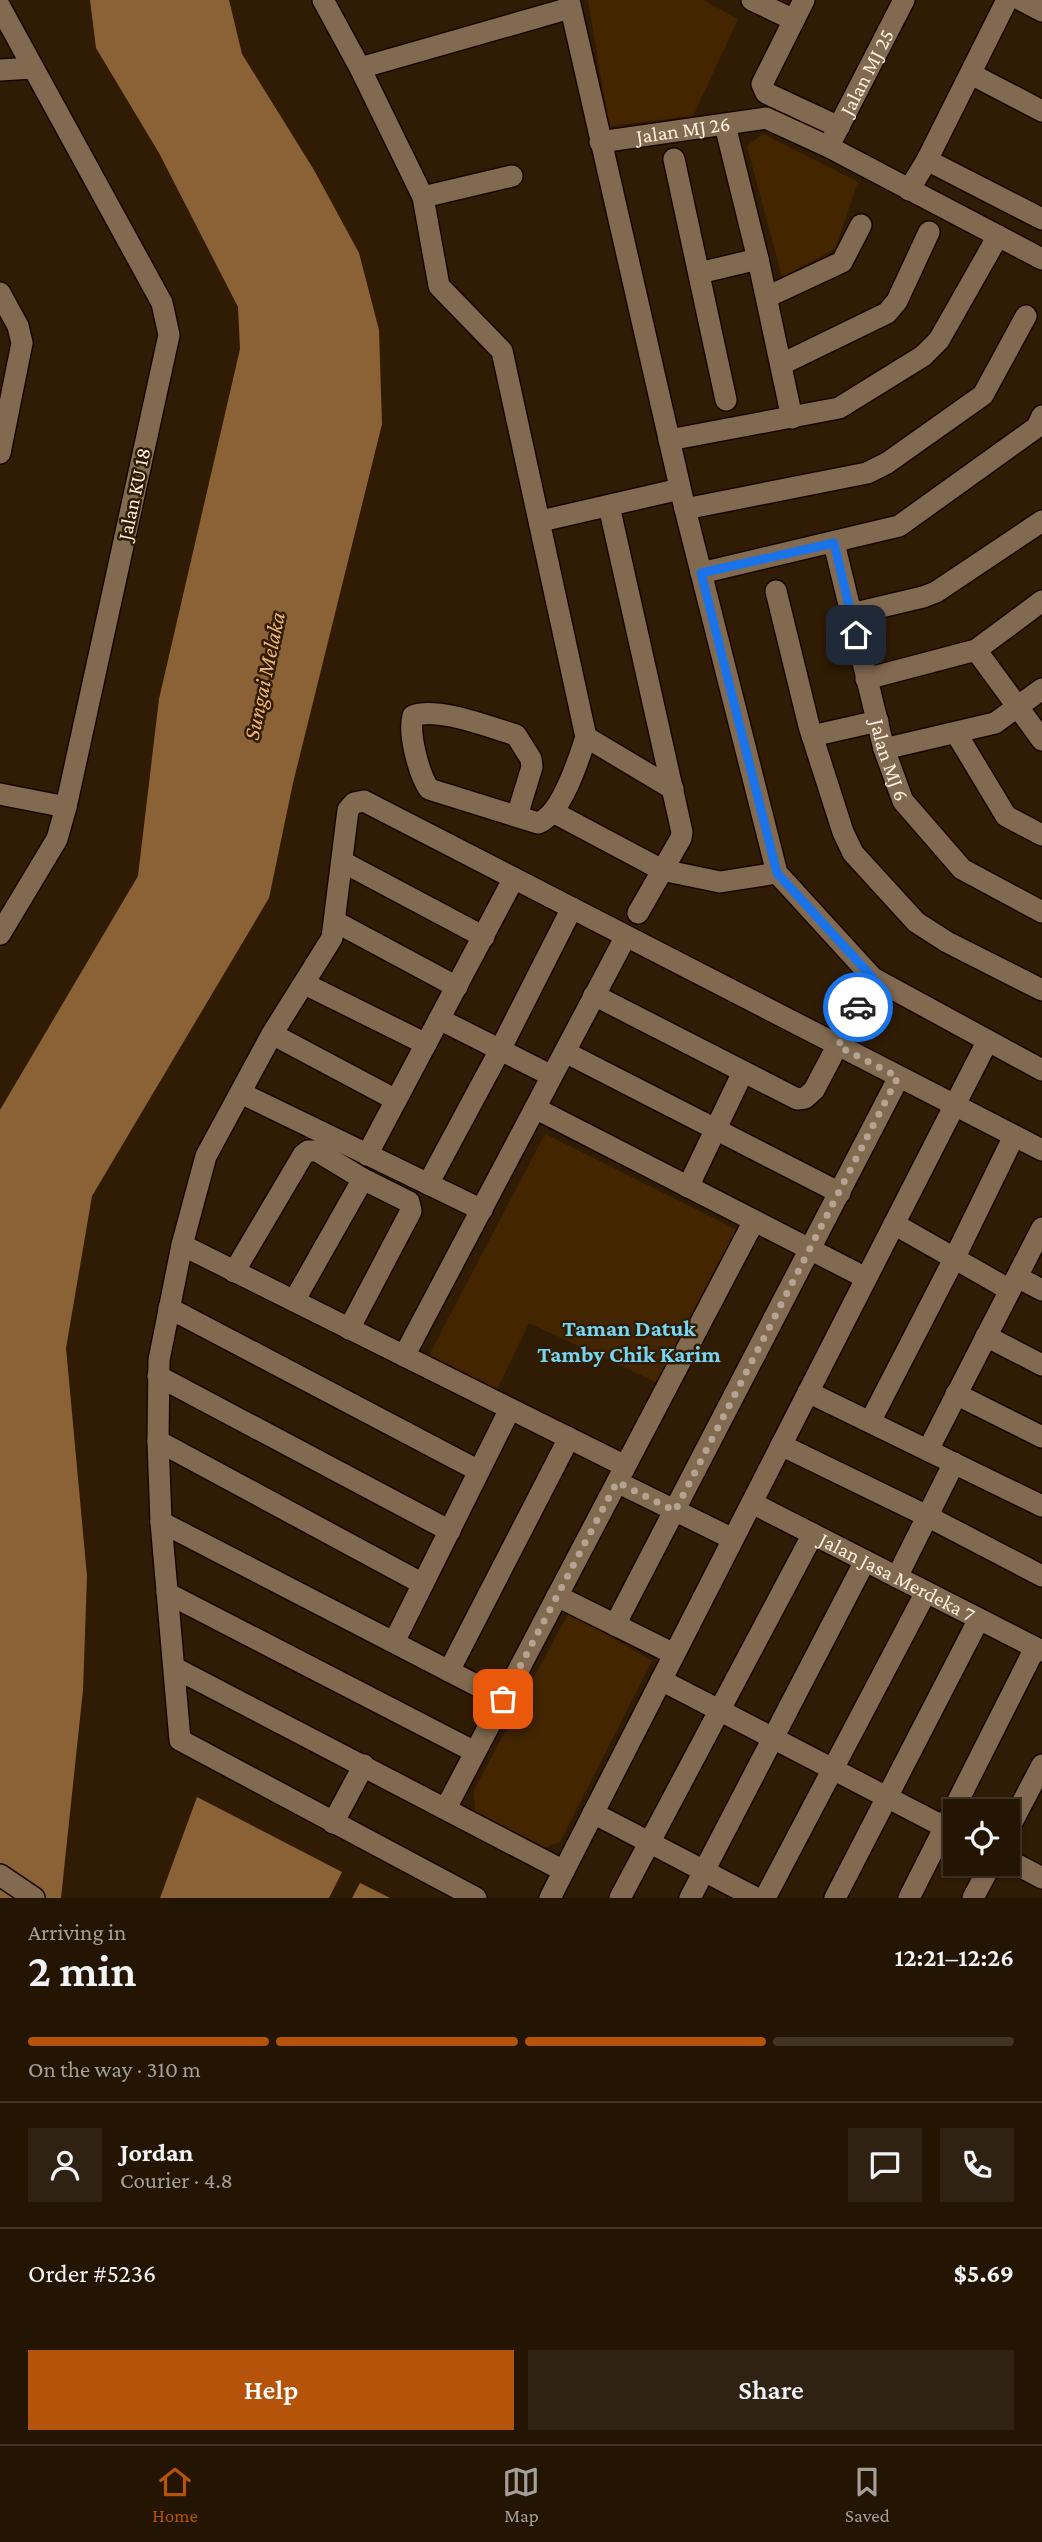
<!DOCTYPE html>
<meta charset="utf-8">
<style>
:root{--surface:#241503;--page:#302212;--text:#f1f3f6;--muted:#a39f9a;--line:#413425;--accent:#b45309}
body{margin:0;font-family:"Crimson Pro",serif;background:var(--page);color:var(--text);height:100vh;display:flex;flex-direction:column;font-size:26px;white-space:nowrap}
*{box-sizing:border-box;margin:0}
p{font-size:23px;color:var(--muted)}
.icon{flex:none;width:38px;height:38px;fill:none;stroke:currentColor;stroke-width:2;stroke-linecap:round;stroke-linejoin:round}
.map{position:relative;height:1898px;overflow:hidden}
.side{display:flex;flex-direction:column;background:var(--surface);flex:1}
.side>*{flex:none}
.fabs{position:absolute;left:943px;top:1799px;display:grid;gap:14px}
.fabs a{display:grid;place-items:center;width:77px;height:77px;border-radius:0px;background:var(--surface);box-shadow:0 2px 5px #0004,0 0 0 2px var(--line);font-size:35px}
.pin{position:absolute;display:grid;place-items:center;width:60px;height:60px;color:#fff;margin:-30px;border-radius:14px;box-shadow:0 4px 10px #0006}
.courier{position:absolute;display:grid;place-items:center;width:70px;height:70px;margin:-35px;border:5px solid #1a73e8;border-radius:50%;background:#fff;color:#222;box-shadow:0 2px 9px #0007}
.overview em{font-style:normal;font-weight:600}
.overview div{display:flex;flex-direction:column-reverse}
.overview{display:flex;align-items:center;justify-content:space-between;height:119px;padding:0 28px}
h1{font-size:46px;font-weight:600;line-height:52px}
.bar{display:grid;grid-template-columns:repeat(4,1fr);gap:10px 7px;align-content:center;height:84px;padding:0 28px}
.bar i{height:9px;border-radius:5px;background:var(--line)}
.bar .active{background:var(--accent)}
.bar p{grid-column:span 4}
.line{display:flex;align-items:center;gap:18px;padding:0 28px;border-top:2px solid var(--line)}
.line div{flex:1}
.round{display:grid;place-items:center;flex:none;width:74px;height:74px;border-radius:0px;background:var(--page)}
.primary-button{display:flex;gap:14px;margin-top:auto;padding:14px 28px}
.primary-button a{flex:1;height:80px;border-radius:0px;background:var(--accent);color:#fff;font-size:28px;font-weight:600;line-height:80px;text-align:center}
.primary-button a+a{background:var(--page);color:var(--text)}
.tab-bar{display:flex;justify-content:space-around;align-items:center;height:98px;border-top:2px solid var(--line);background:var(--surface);font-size:19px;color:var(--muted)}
.tab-bar a{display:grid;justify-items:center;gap:4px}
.tab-bar .active{color:var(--accent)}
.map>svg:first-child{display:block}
.green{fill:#432600}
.water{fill:#8a6235}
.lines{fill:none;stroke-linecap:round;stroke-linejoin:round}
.minor-casing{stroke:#170600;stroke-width:24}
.minor{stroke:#826a50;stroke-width:21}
.done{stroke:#b5a493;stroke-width:7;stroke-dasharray:0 12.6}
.route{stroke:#1a73e8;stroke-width:9}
.labels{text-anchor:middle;stroke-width:5;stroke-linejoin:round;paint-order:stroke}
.street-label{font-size:21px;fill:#fceee0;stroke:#301c04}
.water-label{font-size:23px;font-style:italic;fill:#f2b572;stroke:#301c04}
.neighbourhood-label{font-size:23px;font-weight:bold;fill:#74d6f2;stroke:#301c04}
</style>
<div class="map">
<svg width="1042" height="1898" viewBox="0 0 1042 1898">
<rect width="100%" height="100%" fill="#301c04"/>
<g class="green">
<polygon points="588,0 703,0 738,19 693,116 609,126"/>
<polygon points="763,134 858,182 835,249 782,277 747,146"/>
<polygon points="545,1134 737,1230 656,1382 529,1323 495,1394 427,1359"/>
<polygon points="569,1612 652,1661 560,1842 544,1848 475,1813 474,1790"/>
</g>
<g class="water">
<polygon points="90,0 229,0 242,54 314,170 359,253 379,330 382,424 293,783 269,898 92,1196 66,1348 87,1576 83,1690 61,1898 0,1898 0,1110 138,876 159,699 240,349 238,307 159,153 96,48"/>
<polygon points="197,1797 342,1872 329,1898 160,1898"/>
<polygon points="360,1883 390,1898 352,1898"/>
</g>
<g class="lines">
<g class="minor-casing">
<g id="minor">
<path d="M323,0l37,68 63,129 16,89 63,65 84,386c-7,22 -25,78 -48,86l-109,-34c-10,-15 -21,-55 -16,-73 24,-10 78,12 103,19l15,24 1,8 -15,49"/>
<polyline points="569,0 685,509 777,873 873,978 1042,1070"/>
<polyline points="752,0 794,20"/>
<polyline points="804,0 762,84 766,93 839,127"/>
<polyline points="1021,0 1042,11"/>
<polyline points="0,7 162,303 169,335 66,807 57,839 0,934"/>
<polyline points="360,68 570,8"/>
<polyline points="0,70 32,68"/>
<polyline points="971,74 1042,111"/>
<polyline points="725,125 758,259 792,418"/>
<path id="s1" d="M833,138l71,-138"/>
<path id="s2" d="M600,142l166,-24 63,29 213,112"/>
<polyline points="674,159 726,400"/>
<polyline points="927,160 1042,219"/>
<polyline points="909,190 927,160 1007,0"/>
<polyline points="423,197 512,176"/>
<polyline points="699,273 758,259"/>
<polyline points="0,293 18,326 22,343 0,453"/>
<polyline points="767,297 842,262 861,225"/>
<polyline points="782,364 887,313 897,301 929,232"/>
<polyline points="669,440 839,408 923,356 939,340 998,236"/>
<polyline points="609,506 682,832 681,838 638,913"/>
<polyline points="685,509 867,473 887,463 983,395 1026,316"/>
<polyline points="541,521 680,489"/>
<path id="s3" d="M834,543l50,206 19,52 59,68 80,43"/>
<polyline points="701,573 899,526 1037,427 1042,416"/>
<polyline points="776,591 809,726 843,832 853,853 916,922 947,942 1042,990"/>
<polyline points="851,614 923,597 936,592 1042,521"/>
<polyline points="976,650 1042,740"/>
<polyline points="866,679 976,650 1042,601"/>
<polyline points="956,733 1006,816 1042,835"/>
<polyline points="812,736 878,721"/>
<polyline points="586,737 673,789"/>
<polyline points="884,749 995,723 1042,689"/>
<polyline points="0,794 66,807"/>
<polyline points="553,812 662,870 720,882 777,873"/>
<polyline points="343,862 484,937"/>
<polyline points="336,922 457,987"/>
<polyline points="305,984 426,1044"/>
<polyline points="594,995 797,1099 805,1098 814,1090 873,978"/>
<polyline points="439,1019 552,1076"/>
<polyline points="272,1034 396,1100"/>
<polyline points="565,1052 840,1193"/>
<polyline points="241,1093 482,1210"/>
<polyline points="535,1108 866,1278"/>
<polyline points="367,1155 514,878"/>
<polyline points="428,1184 500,1050 572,908"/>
<polyline points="688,1187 743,1072"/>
<polyline points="894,1224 1010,1290"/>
<polyline points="182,1245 625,1466"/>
<polyline points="234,1272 303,1155 308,1151 317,1151 363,1179 409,1202 411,1211 349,1329"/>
<polyline points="1017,1277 1042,1290"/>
<polyline points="294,1301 363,1179"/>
<polyline points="169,1308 479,1471"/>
<polyline points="986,1336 1042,1365"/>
<polyline points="404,1356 626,936"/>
<polyline points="158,1376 450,1531"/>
<polyline points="808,1392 1042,1506"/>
<polyline points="956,1394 1042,1437"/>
<polyline points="870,1422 954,1259 1014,1136"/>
<polyline points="158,1441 423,1584"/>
<polyline points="781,1445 927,1516 1042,1576"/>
<polyline points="928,1450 1042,1228"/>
<polyline points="617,1482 733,1539"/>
<path id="s4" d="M752,1503l290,148"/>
<polyline points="161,1522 503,1699"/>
<polyline points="897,1577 954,1463"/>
<polyline points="167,1593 475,1752"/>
<polyline points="557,1596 674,1654"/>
<polyline points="615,1625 899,1077"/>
<polyline points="394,1642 510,1409"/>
<polyline points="175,1668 564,1871"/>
<polyline points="449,1671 569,1438"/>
<polyline points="661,1680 956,1833"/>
<polyline points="446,1808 754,1221"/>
<polyline points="593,1813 756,1898"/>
<polyline points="333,1823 364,1765"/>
<polyline points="1008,1830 1042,1765"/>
<polyline points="1008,1860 1042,1878"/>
<polyline points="0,1875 34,1898"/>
<polyline points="476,1898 180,1740 161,1522 158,1441 159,1360 182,1245 206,1156 272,1034 332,938 348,810 354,803 364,801 1042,1150"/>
<polyline points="550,1898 987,1042"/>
<polyline points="620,1898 813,1534"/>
<polyline points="690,1898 865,1561"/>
<polyline points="765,1898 926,1592"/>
<polyline points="835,1898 979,1619"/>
<polyline points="909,1898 1035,1648"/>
<polyline points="973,1898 991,1864"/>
</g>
</g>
<use href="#minor" class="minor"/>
</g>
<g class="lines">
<polyline class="done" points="503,1699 617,1482 675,1511 898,1077 838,1046 858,1007"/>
<polyline class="route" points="856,635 834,543 701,573 777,873 873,978 858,1007"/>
</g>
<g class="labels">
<g class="street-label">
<text dy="7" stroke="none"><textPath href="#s1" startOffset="74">Jalan MJ 25</textPath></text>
<text dy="7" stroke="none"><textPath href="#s2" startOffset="84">Jalan MJ 26</textPath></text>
<text transform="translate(134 494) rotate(-78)" y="7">Jalan KU 18</text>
<text dy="7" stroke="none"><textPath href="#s3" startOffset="224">Jalan MJ 6</textPath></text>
<text dy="7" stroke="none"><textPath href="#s4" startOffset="163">Jalan Jasa Merdeka 7</textPath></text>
</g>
<g class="water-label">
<text transform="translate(264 676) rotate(-78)" y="8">Sungai Melaka</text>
</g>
<g class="neighbourhood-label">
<text x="629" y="1336">Taman Datuk<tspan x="629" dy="26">Tamby Chik Karim</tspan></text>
</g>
</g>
</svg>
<div class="fabs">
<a><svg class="icon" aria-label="locate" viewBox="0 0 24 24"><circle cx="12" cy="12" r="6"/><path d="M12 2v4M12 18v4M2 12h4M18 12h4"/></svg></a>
</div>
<div class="pin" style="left:503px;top:1699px;background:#ea580c"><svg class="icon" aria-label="bag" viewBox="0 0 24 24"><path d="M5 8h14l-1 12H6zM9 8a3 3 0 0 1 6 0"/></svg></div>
<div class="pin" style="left:856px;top:635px;background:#1f2937"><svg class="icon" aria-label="home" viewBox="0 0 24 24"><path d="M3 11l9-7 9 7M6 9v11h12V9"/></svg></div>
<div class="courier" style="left:858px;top:1007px"><svg class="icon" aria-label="car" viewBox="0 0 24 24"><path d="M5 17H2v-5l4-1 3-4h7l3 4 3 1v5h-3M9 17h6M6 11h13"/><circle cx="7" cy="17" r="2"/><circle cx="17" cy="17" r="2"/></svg></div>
</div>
<section class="side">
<div class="overview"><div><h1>2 min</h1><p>Arriving in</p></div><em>12:21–12:26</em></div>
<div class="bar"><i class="active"></i><i class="active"></i><i class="active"></i><i></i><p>On the way · 310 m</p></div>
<div class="line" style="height:126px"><a class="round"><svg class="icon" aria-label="person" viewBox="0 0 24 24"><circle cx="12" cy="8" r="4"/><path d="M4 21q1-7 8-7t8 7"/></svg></a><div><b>Jordan</b><p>Courier · 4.8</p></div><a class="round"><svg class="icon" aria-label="chat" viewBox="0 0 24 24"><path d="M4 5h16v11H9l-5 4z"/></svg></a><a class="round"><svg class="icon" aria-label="phone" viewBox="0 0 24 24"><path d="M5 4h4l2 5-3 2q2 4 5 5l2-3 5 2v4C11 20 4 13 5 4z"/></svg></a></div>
<div class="line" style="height:91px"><div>Order #5236</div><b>$5.69</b></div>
<div class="primary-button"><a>Help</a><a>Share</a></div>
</section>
<nav class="tab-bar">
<a class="active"><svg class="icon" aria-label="home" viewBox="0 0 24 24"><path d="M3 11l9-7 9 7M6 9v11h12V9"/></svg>Home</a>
<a><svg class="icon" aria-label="map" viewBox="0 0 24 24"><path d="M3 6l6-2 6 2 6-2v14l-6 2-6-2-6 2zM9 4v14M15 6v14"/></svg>Map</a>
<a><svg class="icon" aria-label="saved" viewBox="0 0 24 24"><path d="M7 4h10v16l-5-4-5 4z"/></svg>Saved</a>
</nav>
